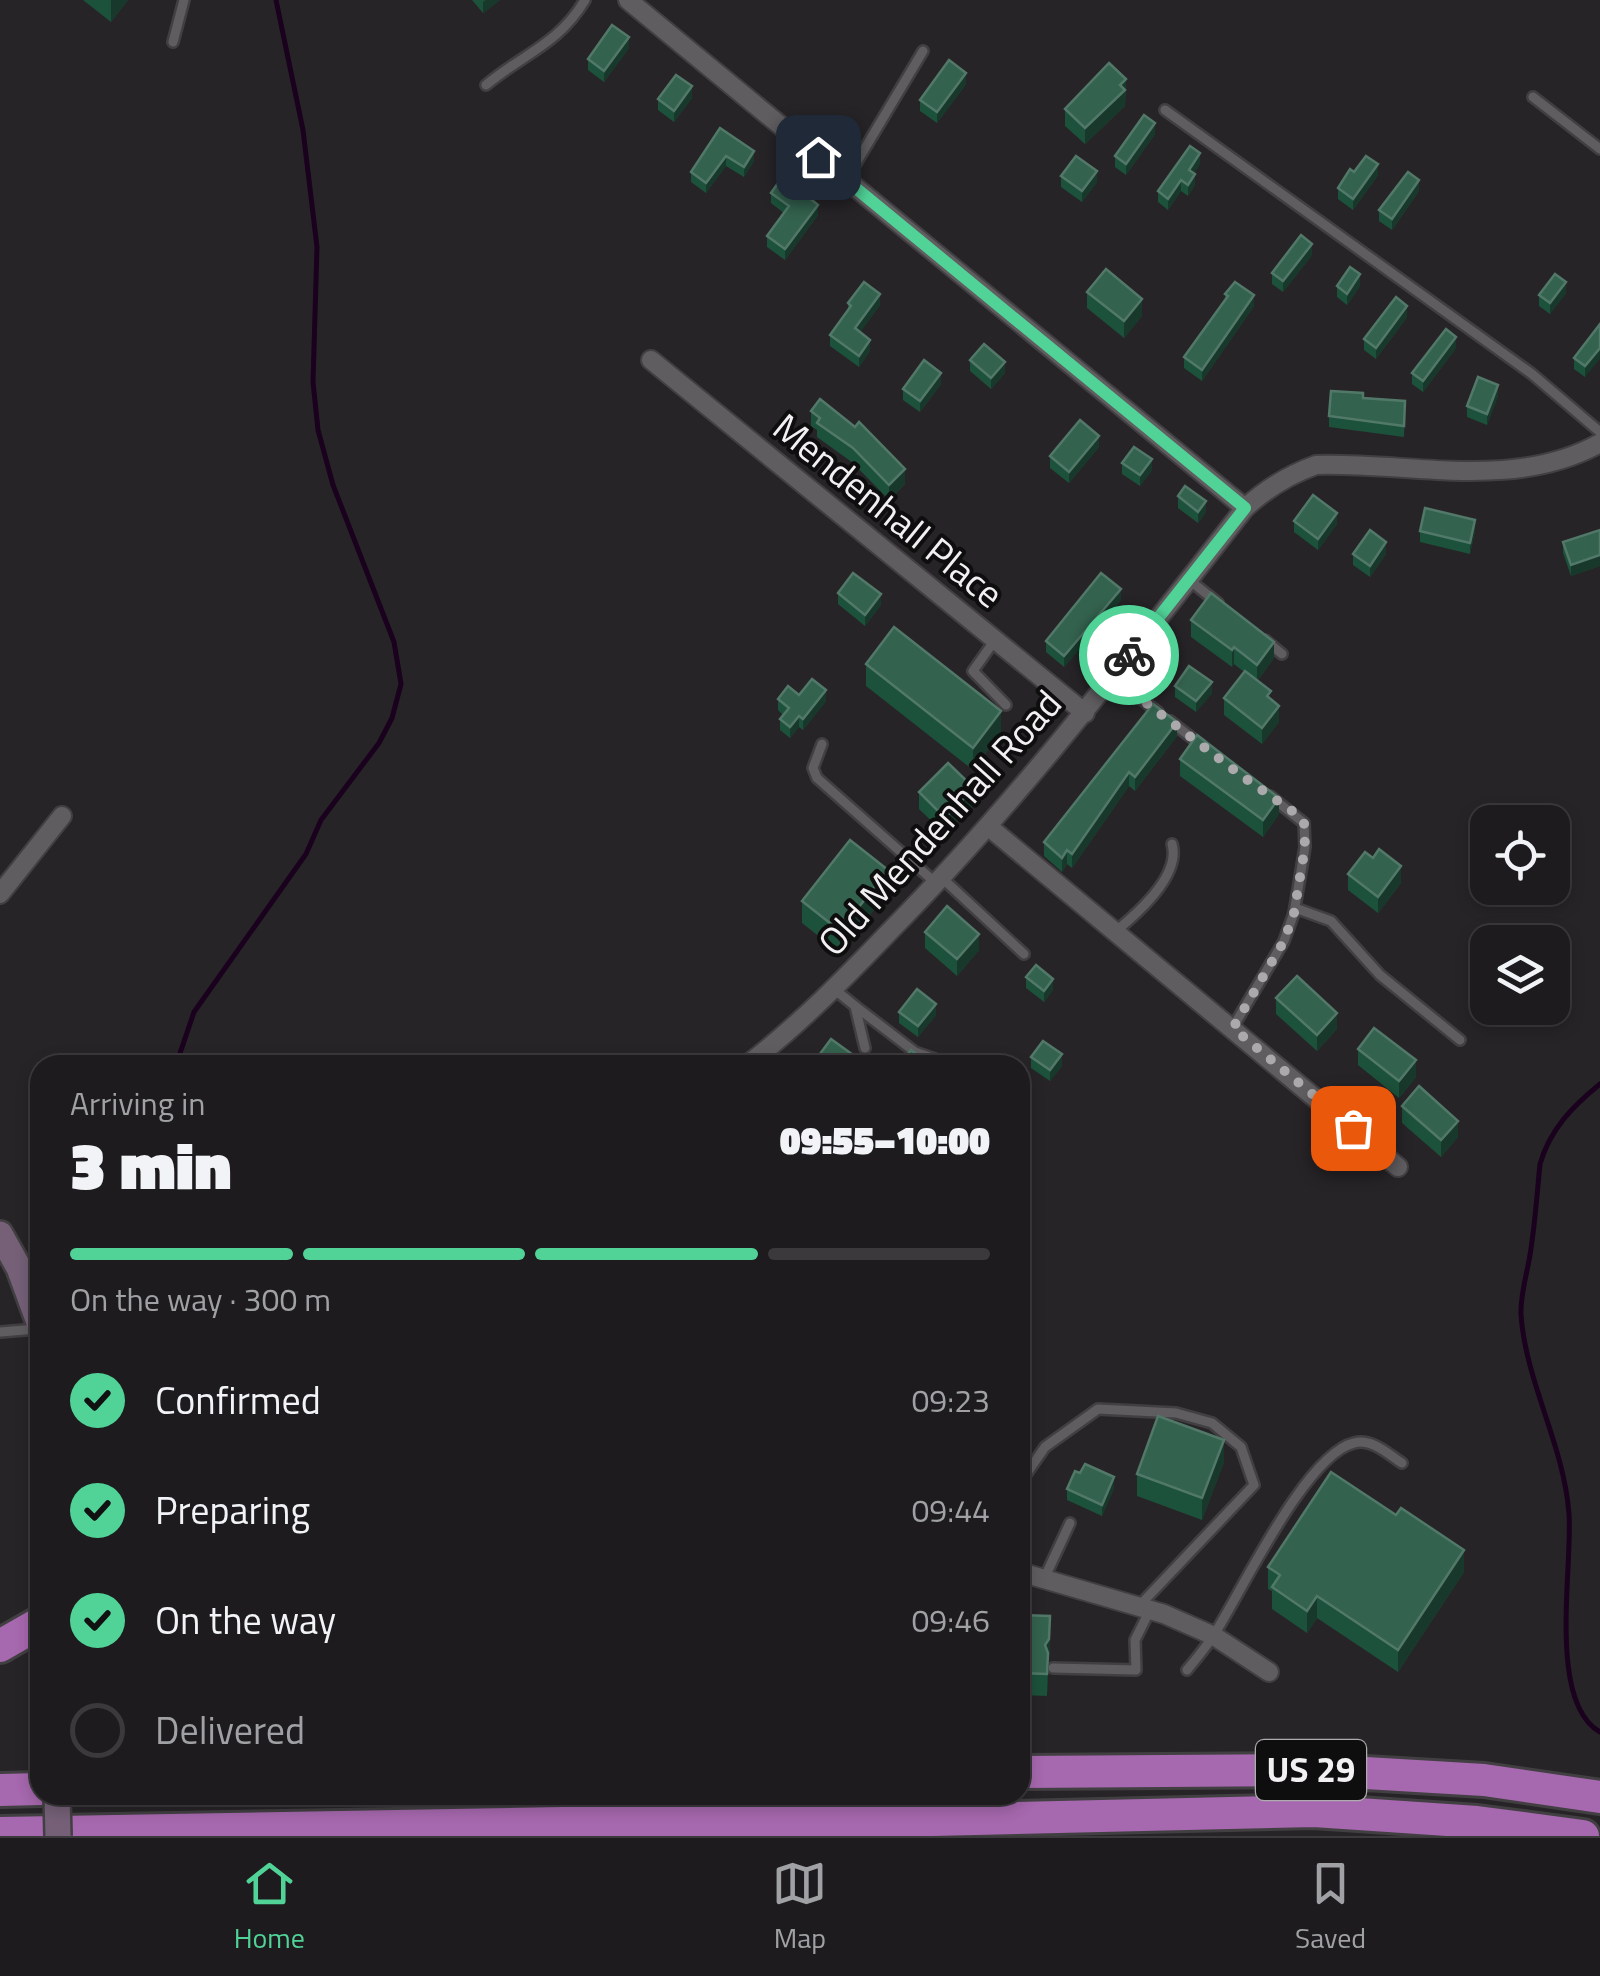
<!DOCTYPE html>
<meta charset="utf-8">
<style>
:root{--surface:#1d1b1d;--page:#252426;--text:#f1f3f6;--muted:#a0a1a4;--line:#3b393b;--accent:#51d398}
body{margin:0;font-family:"Titillium Web",sans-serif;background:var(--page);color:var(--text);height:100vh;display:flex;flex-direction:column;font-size:38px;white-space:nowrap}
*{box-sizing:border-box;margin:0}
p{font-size:32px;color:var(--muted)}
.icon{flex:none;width:55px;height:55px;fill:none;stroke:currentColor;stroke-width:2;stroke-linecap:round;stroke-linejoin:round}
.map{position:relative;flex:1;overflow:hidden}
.drawer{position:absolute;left:30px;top:1055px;width:1000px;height:750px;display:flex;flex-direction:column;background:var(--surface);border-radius:30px;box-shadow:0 5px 15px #0003,0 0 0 2px var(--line)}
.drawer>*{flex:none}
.controls{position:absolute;left:1470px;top:805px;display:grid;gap:20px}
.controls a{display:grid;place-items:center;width:100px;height:100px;border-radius:20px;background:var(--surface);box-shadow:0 5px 15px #0003,0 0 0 2px var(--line);font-size:50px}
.pin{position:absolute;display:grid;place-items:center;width:85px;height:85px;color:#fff;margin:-42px;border-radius:20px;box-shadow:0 5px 15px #0006}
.courier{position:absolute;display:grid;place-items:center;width:100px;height:100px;margin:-50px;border:8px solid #51d398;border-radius:50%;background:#fff;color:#222;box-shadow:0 2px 12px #0007}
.head em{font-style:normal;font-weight:800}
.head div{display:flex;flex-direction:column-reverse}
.head{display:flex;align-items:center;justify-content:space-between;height:170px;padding:0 40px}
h1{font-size:65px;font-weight:800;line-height:75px}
.bar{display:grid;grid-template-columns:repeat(4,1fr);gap:15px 10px;align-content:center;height:120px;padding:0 40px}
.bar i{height:12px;border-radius:8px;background:var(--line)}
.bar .active{background:var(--accent)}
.bar p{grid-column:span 4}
ol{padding:0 40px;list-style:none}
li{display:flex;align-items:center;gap:30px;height:110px}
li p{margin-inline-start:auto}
li .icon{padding:10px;border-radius:50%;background:var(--accent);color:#111;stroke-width:4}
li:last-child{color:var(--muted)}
li i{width:55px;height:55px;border:5px solid var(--line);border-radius:50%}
.dock{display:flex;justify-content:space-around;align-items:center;height:140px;border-top:2px solid var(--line);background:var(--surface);font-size:28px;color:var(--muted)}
.dock a{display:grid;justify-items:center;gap:5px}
.dock .active{color:var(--accent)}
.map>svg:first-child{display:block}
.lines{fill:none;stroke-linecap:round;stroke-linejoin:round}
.stream{stroke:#1a011e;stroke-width:5}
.lane-casing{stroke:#423f42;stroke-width:14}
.street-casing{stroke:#423f42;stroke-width:22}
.secondary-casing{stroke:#423f42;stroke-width:30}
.highway-casing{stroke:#423f42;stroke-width:38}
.lane{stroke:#605d60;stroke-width:9}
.street{stroke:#605d60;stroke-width:18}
.secondary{stroke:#756077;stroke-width:25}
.highway{stroke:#a668ae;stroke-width:32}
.secondary-bridge-casing{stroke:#423f42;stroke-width:30;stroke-linecap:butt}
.secondary-bridge{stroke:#756077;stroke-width:25}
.wall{fill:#1c513b}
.shaded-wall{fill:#17382b}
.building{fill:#33624e;stroke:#517868;stroke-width:2.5}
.done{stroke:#aba9ab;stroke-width:10;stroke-dasharray:0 18}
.route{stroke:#51d398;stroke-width:12}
.labels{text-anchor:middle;stroke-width:8;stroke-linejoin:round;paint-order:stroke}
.shield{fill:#0f0e0f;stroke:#aeacae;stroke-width:2.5}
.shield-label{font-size:35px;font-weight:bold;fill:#f2f0f2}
.street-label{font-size:38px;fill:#f2f0f2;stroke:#0f0e0f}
</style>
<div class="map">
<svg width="1600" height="1836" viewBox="0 0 1600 1836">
<rect width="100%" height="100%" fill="#272427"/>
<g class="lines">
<g class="stream">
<polyline points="176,1065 194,1012 306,854 321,820 379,743 392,718 401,684 394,642 333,485 318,430 313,382 317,247 303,130 276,0"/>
<path d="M1600,1084c-27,22 -50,45 -60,80 -3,30 -5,61 -10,91 -3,19 -10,40 -9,60 5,68 43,130 48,199 4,53 -22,188 31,218"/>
</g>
<g class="lane-casing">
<g id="lane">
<polyline points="173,42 184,0"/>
<path d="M486,85c37,-31 73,-41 99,-85"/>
<polyline points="1533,97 1600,149"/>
<polyline points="1165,110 1532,374 1600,432"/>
<polyline points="846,180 923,51"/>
<polyline points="1188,579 1218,603"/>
<polyline points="995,640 973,671 1006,705"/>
<polyline points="1265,640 1282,654"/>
<polyline points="1113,677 1158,712"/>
<polyline points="1170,721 1201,745"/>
<polyline points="822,744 813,768 817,778 937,884"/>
<polyline points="942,878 1024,954"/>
<polyline points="1295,908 1331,921 1380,975 1460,1040"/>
<path d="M1116,931c22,-18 65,-56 56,-87"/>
<polyline points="834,989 855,1006 865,1048"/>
<polyline points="855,1006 915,1052 941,1061 967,1065"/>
<polyline points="1233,1027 1284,941 1294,913 1305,847 1304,823 1270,796"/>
<polyline points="0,1332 37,1329"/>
<polyline points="1020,1483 1045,1447 1098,1409 1176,1413 1212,1423 1241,1447 1254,1485 1140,1605"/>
<polyline points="1044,1579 1070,1523"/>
<polyline points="1053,1668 1136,1670 1135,1640 1150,1610"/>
<path d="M1187,1670c10,-12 20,-24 28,-37 27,-42 91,-179 139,-190 18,-5 34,11 48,20"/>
</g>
</g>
<g class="street-casing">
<g id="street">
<polyline points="628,0 1245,508"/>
<polyline points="651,360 1085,713"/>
<polyline points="989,827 1398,1167"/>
<polyline points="0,894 62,816"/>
<path d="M747,1065c53,-41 99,-88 145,-136 129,-131 239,-276 353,-421 22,-20 43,-33 71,-43 94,-3 198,26 284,-22"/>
<polyline points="1020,1572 1164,1614 1214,1636 1269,1672"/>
</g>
</g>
<g class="secondary-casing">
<polyline id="secondary" points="0,1234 19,1268 40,1325"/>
</g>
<g class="highway-casing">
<g id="highway">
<polyline points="0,1646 40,1623"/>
<polyline points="1020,1772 1315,1770 1484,1780 1600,1797"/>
<polyline points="0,1790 40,1789"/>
<polyline points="0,1833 617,1822 847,1822 1314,1811 1477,1822 1583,1836"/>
</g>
</g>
<use href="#lane" class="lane"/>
<use href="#street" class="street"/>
<use href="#secondary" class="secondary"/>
<use href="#highway" class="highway"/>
<g class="secondary-bridge-casing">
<polyline id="secondary-bridge" points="57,1795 58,1836"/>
</g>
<use href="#secondary-bridge" class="secondary-bridge"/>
</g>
<g class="wall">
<polygon points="83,0 128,0 111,22"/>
<polygon points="472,0 500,0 483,13"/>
<polygon points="629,48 604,82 588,70 588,59"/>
<polygon points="1126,79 1125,106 1085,144 1065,126 1065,109"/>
<polygon points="966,84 937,123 920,111 920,100"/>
<polygon points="692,98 674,122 658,110 658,99"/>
<polygon points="720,128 754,161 744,177 726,166 706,193 691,182 691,172"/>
<polygon points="1155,134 1126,175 1115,167 1115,156"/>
<polygon points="1200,164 1194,173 1195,185 1188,196 1181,191 1168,210 1158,202 1158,191"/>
<polygon points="1354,172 1378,175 1353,210 1338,199 1338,188"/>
<polygon points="1061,176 1097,182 1082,202 1061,187"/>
<polygon points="1419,191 1392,230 1379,221 1379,210"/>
<polygon points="771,193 818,215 785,260 767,247 767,236 784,213 771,203"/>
<polygon points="1312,255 1283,292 1272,284 1272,273"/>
<polygon points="1337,286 1360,286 1347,305 1337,297"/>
<polygon points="1087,292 1142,316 1124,338 1087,308"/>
<polygon points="1566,293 1550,314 1539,306 1539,295"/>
<polygon points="1225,294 1254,306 1202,381 1184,368 1184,357 1225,300"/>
<polygon points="848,303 880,305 860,332 870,351 859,367 830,346 830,335 848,310"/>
<polygon points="1407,317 1376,359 1364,350 1364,339"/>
<polygon points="1600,324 1585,377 1574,369 1574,358"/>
<polygon points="1456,348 1423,392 1412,384 1412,373"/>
<polygon points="970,360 1005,373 991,389 970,371"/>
<polygon points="941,384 920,412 903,400 903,389"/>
<polygon points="1498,396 1487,425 1467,417 1467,406"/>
<polygon points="1405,401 1404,437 1329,427 1329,416"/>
<polygon points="811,411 905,484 889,500 853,463 817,437 817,430 811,426"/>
<polygon points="1099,447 1069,483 1050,468 1050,456"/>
<polygon points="1122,463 1152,470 1140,486 1122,474"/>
<polygon points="1178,496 1206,512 1198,523 1178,508"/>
<polygon points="1294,521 1337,524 1318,550 1294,532"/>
<polygon points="1600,530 1600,566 1571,576 1563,553 1563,542"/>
<polygon points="1420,531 1475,531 1470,554 1420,542"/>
<polygon points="1353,554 1386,554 1370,577 1353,565"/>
<polygon points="838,593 881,605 865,626 838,604"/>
<polygon points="1121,600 1064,667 1046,652 1046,641"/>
<polygon points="1191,620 1274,658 1258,680 1271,699 1279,722 1262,744 1224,715 1224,698 1244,672 1234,664 1232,667 1191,637"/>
<polygon points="866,664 1001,733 973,770 866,686"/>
<polygon points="1175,686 1212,693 1196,712 1175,697"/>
<polygon points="799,695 826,701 803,730 799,727 790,738 780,730 780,719 783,715 778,710 778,699"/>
<polygon points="1153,704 1177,736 1135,791 1129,786 1072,868 1067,864 1062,872 1044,856 1044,842"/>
<polygon points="1180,759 1279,814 1263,837 1180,776"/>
<polygon points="919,792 974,805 945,834 919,809"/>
<polygon points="1348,874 1401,883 1378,913 1348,890"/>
<polygon points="888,892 840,953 802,923 802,901"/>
<polygon points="925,932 979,950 957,976 925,948"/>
<polygon points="1026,977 1053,990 1044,1002 1026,988"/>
<polygon points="1276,998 1337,1029 1317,1051 1276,1014"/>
<polygon points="899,1012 936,1015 918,1037 899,1023"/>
<polygon points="1358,1049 1416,1077 1399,1098 1358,1065"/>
<polygon points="1031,1057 1062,1066 1050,1081 1031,1068"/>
<polygon points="1402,1106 1458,1137 1441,1157 1402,1123"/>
<polygon points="1224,1462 1202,1520 1137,1496 1137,1474"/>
<polygon points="1114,1488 1102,1516 1067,1500 1067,1489"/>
<polygon points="1268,1567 1464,1572 1398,1672 1317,1618 1307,1633 1272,1609 1272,1591 1268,1589"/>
<polygon points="1020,1615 1050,1638 1047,1696 1020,1695"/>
</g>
<g class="shaded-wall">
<polygon points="111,0 128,0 111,22"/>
<polygon points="486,0 500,0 483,13 483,2"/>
<polygon points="629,37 629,48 604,82 604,71"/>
<polygon points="966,73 966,84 937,123 937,112"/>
<polygon points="1126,79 1125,106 1085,144 1085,128"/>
<polygon points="692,86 692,98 674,122 674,111"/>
<polygon points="1155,123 1155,134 1126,175 1126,164"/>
<polygon points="754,151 754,161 744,177 744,167"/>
<polygon points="1200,153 1200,164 1189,181 1189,170"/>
<polygon points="726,156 726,166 706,193 706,183"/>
<polygon points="1378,164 1378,175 1353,210 1353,199"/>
<polygon points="1097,171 1097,182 1082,202 1082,191"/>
<polygon points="1195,174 1195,185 1188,196 1188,185"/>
<polygon points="1181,180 1181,191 1168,210 1168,199"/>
<polygon points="1419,180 1419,191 1392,230 1392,219"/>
<polygon points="818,205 818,215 785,260 785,249"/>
<polygon points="1312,244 1312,255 1283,292 1283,281"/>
<polygon points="1360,274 1360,286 1347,305 1347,294"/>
<polygon points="1566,282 1566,293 1550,314 1550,303"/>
<polygon points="880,294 880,305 855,340 855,328"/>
<polygon points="1254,295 1254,306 1202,381 1202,370"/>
<polygon points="1142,299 1142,316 1124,338 1124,321"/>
<polygon points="1407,306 1407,317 1376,359 1376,348"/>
<polygon points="1456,337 1456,348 1423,392 1423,381"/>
<polygon points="870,340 870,351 859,367 859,356"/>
<polygon points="1600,348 1600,359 1585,377 1585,366"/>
<polygon points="1005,362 1005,373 991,389 991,378"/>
<polygon points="941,373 941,384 920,412 920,401"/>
<polygon points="1498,385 1498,396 1487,425 1487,414"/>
<polygon points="1099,436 1099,447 1069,483 1069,472"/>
<polygon points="1152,459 1152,470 1140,486 1140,475"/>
<polygon points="905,469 905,484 889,500 889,485"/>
<polygon points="1206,501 1206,512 1198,523 1198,512"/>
<polygon points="1337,513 1337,524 1318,550 1318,539"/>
<polygon points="1475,520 1475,531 1470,554 1470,543"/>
<polygon points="1386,542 1386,554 1370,577 1370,566"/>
<polygon points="1600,555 1600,566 1571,576 1571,565"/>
<polygon points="1121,589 1121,600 1064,667 1064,656"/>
<polygon points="881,594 881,605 865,626 865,615"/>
<polygon points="1274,642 1274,658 1257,681 1257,665"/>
<polygon points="1234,647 1234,664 1232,667 1232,650"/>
<polygon points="1212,682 1212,693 1196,712 1196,701"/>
<polygon points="826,690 826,701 803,730 803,719"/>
<polygon points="1279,706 1279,722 1262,744 1262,728"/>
<polygon points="1001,711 1001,733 973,770 973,748"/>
<polygon points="799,716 799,727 790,738 790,727"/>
<polygon points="1177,722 1177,736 1135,791 1135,777"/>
<polygon points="1129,772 1129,786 1072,868 1072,854"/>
<polygon points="974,788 974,805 945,834 945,818"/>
<polygon points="1279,798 1279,814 1263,837 1263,820"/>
<polygon points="1067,850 1067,864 1062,872 1062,858"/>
<polygon points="1401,866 1401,883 1378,913 1378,897"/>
<polygon points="888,870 888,892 840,953 840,931"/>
<polygon points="979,934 979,950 957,976 957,959"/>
<polygon points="1053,979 1053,990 1044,1002 1044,991"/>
<polygon points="936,1004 936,1015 918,1037 918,1026"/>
<polygon points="1337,1013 1337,1029 1317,1051 1317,1035"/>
<polygon points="1062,1054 1062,1066 1050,1081 1050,1070"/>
<polygon points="1416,1060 1416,1077 1399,1098 1399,1081"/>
<polygon points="1458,1121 1458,1137 1441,1157 1441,1140"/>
<polygon points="1224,1440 1224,1462 1202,1520 1202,1498"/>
<polygon points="1114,1477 1114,1488 1102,1516 1102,1505"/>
<polygon points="1464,1550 1464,1572 1398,1672 1398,1650"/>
<polygon points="1317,1596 1317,1618 1307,1633 1307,1611"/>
<polygon points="1050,1616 1050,1638 1047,1696 1048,1663 1045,1645"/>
</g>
<g class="building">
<polygon points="612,25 629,37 604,71 588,59"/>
<polygon points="949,60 966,73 937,112 920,100"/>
<polygon points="1109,63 1126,79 1120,85 1125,90 1085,128 1065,109"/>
<polygon points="676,75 692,86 674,111 658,99"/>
<polygon points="1144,115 1155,123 1126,164 1115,156"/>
<polygon points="720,128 754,151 744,167 726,156 706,183 691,172"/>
<polygon points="1190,146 1200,153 1189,170 1195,174 1188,185 1181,180 1168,199 1158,191"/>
<polygon points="1076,156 1097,171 1082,191 1061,176"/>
<polygon points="1366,156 1378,164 1353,199 1338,188 1350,169 1354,172"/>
<polygon points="1408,172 1419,180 1392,219 1379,210"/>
<polygon points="783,176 818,205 785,249 767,236 789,206 771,193"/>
<polygon points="1301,235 1312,244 1283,281 1272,273"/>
<polygon points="1350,267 1360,274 1347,294 1337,286"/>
<polygon points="1106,269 1142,299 1124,321 1087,292"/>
<polygon points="1555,274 1566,282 1550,303 1539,295"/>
<polygon points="864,282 880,294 855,328 870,340 859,356 830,335 851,306 848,303"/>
<polygon points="1235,282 1254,295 1202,370 1184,357 1228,296 1225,294"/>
<polygon points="1396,297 1407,306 1376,348 1364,339"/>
<polygon points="1600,324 1600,348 1585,366 1574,358"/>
<polygon points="1446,329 1456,337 1423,381 1412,373"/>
<polygon points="984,344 1005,362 991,378 970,360"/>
<polygon points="924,360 941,373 920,401 903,389"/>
<polygon points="1478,377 1498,385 1487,414 1467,406"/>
<polygon points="1331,391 1363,393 1363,398 1405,401 1404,426 1329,416"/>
<polygon points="820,399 855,427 859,422 905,469 889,485 853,448 817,423 820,418 811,411"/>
<polygon points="1080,420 1099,436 1069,472 1050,456"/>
<polygon points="1134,447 1152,459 1140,475 1122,463"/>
<polygon points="1185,486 1206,501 1198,512 1178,496"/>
<polygon points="1313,495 1337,513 1318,539 1294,521"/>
<polygon points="1425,508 1475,520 1470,543 1420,531"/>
<polygon points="1370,530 1386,542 1370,566 1353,554"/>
<polygon points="1600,530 1600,555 1571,565 1563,542"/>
<polygon points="853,573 881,594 865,615 838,593"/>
<polygon points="1101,573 1121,589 1064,656 1046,641"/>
<polygon points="1211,593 1274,642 1257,665 1234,647 1232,650 1191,620"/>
<polygon points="894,627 1001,711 973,748 866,664"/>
<polygon points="1189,666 1212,682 1196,701 1175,686"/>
<polygon points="1245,671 1271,691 1267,696 1279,706 1262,728 1224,698"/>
<polygon points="812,679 826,690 803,719 799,716 790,727 780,719 789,708 778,699 788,686 799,695"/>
<polygon points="1153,704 1177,722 1135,777 1129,772 1072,854 1067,850 1062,858 1044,842"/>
<polygon points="1197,735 1279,798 1263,820 1180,759"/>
<polygon points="948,763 974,788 945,818 919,792"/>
<polygon points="850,840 888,870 840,931 802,901"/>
<polygon points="1379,849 1401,866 1378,897 1348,874 1365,852 1373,858"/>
<polygon points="947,906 979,934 957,959 925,932"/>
<polygon points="1036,965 1053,979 1044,991 1026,977"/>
<polygon points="1297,976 1337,1013 1317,1035 1276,998"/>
<polygon points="917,989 936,1004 918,1026 899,1012"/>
<polygon points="1374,1028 1416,1060 1399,1081 1358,1049"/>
<polygon points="831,1039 867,1065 826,1065 817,1058"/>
<polygon points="1043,1041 1062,1054 1050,1070 1031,1057"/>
<polygon points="911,1050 930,1065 900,1065"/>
<polygon points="1419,1086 1458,1121 1441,1140 1402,1106"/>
<polygon points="1158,1416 1224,1440 1202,1498 1137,1474"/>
<polygon points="1085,1464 1114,1477 1102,1505 1067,1489 1075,1471 1080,1473"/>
<polygon points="1331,1472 1396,1515 1401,1508 1464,1550 1398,1650 1317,1596 1307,1611 1272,1587 1280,1575 1268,1567"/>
<polygon points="1020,1615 1050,1616 1049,1639 1045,1645 1048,1653 1047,1674 1020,1673"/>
</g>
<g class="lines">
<polyline class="done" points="1129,655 1112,677 1242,776 1295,813 1304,823 1305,847 1294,913 1284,941 1233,1028 1353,1128"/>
<polyline class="route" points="818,157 1245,508 1129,655"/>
</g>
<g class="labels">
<rect class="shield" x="1256" y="1740" width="110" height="60" rx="8"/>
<g class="shield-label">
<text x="1311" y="1782">US 29</text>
</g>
<g class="street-label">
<text transform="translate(888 511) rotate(39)" y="13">Mendenhall Place</text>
<text transform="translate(940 823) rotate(-48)" y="13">Old Mendenhall Road</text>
</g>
</g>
</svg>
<div class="controls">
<a><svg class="icon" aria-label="locate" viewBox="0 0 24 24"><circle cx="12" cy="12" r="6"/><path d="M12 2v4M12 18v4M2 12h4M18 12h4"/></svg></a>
<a><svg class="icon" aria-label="layers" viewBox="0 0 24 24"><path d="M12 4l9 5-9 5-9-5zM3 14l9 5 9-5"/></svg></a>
</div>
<div class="pin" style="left:1353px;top:1128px;background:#ea580c"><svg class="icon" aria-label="bag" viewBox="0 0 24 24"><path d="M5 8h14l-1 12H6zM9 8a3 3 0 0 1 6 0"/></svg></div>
<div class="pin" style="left:818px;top:157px;background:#1f2937"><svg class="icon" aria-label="home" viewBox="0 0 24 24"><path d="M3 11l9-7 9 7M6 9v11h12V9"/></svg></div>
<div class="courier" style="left:1129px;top:655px"><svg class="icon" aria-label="bike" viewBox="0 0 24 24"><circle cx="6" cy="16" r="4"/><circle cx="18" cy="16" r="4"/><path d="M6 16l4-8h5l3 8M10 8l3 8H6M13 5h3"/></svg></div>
<section class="drawer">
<div class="head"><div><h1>3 min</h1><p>Arriving in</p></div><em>09:55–10:00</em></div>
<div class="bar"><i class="active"></i><i class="active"></i><i class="active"></i><i></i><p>On the way · 300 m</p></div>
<ol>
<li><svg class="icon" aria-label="check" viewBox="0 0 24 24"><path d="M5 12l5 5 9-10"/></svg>Confirmed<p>09:23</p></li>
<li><svg class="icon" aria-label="check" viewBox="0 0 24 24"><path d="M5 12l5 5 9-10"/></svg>Preparing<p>09:44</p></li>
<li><svg class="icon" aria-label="check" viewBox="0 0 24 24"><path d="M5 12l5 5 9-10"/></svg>On the way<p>09:46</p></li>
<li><i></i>Delivered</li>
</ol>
</section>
</div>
<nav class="dock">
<a class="active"><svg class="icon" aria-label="home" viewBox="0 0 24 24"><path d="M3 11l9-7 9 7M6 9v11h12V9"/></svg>Home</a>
<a><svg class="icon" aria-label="map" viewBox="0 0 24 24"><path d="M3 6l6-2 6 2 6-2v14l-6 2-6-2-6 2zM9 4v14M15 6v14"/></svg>Map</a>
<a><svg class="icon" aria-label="saved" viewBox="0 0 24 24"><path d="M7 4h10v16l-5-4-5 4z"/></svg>Saved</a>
</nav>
